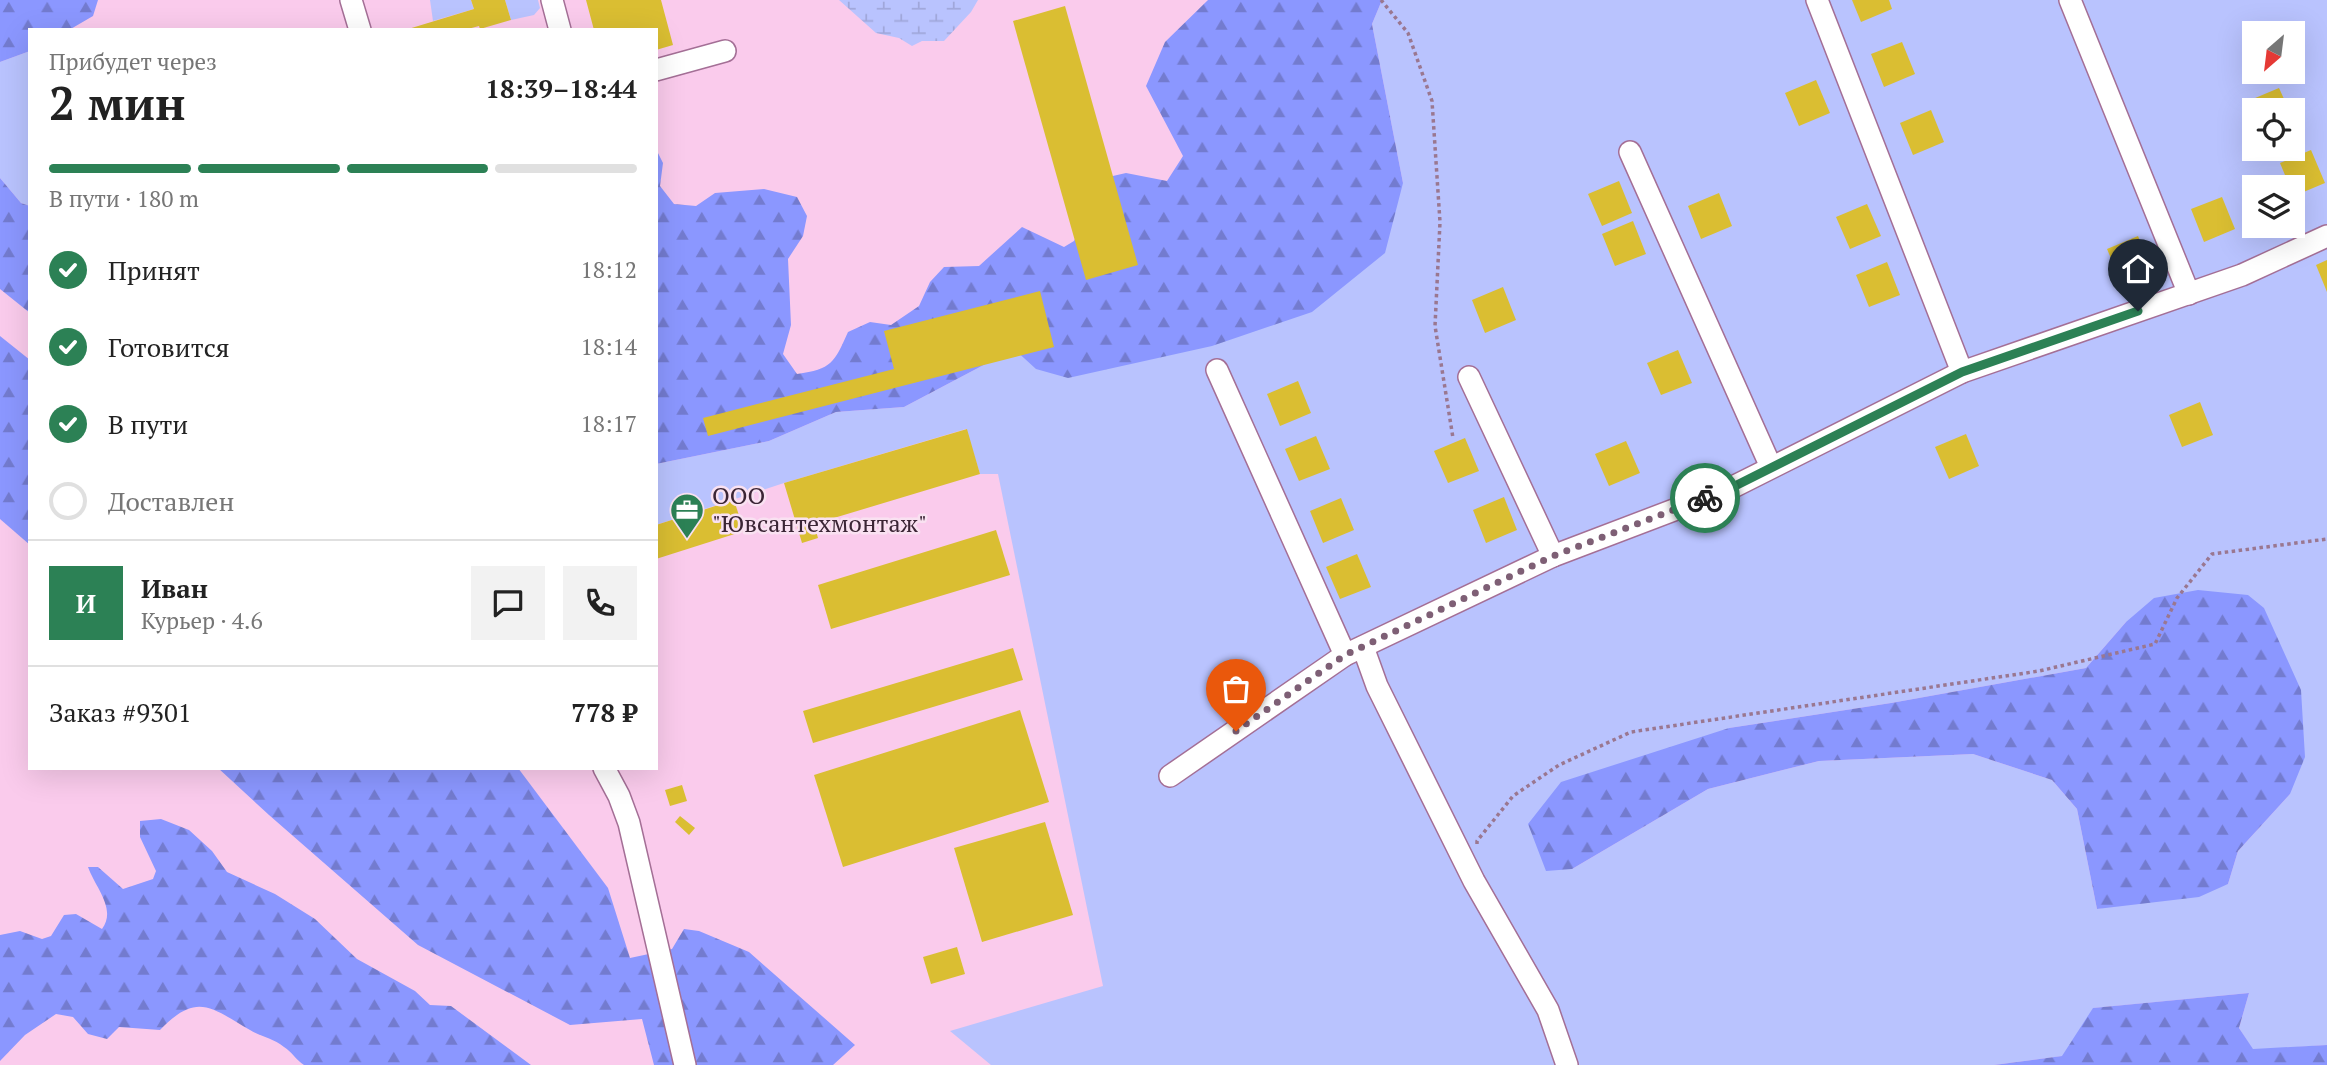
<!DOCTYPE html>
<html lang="ru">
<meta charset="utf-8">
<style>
:root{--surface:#fff;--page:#f2f2f2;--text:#222;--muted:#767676;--line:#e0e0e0;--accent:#2c8155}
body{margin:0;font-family:"PT Serif",serif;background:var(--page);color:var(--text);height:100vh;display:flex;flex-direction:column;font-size:26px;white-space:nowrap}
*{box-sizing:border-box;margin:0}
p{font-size:23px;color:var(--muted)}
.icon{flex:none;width:38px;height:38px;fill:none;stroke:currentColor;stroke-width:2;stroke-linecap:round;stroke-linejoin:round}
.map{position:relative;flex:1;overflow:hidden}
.panel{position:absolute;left:28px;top:28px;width:630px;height:742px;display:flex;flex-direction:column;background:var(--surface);border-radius:0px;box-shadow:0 7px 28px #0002}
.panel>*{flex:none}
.needle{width:46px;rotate:208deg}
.fabs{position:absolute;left:2242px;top:21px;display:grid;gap:14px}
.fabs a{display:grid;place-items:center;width:63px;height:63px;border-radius:0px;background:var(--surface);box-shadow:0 7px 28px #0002;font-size:35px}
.pin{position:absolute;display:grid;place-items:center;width:60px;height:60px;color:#fff;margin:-72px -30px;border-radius:50% 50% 50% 0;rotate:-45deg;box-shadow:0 0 7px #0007}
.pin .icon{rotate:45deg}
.courier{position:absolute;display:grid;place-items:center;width:70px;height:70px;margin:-35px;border:5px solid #2c8155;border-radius:50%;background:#fff;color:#222;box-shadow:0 2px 9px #0007}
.headline em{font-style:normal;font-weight:700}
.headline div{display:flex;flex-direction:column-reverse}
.headline{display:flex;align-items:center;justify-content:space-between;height:119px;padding:0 21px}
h1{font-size:46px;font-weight:700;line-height:52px}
.bar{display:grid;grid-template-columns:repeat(4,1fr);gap:10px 7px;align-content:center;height:84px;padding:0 21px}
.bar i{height:9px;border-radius:5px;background:var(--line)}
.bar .current{background:var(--accent)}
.bar p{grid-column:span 4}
.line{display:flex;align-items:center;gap:18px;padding:0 21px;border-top:2px solid var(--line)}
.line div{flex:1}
.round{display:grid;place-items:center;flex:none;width:74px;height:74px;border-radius:0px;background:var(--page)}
ol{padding:0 21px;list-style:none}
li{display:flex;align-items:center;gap:21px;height:77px}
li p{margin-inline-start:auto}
li .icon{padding:7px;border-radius:50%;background:var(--accent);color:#fff;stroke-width:4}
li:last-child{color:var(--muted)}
li i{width:38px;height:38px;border:4px solid var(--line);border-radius:50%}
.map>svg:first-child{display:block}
.green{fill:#b9c3fe;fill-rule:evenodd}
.forest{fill:url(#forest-firs)}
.wetland{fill:url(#wetland-marsh)}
.building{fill:#dabe32}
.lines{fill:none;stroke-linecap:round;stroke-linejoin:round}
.minor-casing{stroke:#a46f96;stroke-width:24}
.path{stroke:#9a7790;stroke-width:3.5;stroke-dasharray:3.5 3.5;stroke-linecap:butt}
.minor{stroke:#fff;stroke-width:21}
.done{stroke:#7e5f75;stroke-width:7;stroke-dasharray:0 12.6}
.route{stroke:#2c8155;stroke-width:9}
.labels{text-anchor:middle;stroke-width:5;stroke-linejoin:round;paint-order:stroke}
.poi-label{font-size:24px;fill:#3b2535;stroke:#f9e1f1;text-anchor:start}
</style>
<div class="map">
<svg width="2327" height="1065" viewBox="0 0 2327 1065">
<defs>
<pattern id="forest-firs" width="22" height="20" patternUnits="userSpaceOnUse" patternTransform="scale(1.75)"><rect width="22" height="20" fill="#8b97ff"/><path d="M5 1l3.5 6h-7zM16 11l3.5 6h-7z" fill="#737bcf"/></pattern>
<pattern id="wetland-marsh" width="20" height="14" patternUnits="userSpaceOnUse" patternTransform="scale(1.75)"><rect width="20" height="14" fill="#b9c3fe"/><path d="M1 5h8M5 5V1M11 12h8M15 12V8" fill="none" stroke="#a0a7da"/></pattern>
</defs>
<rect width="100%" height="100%" fill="#facbec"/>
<g class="green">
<polygon points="430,0 471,0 474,9 433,21"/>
<polygon points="505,0 538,0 540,8 534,15 511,20"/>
<path d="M1382,0h945v1045l-74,5 -14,-22 10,-35 -155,15 -31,48 -69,9h-1003l-41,-34 153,-45 -105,-512h-18l-14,-45 -182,54 -128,42v-61l113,-23 67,-29 68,-5 110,-58 389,-166 -31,-159zM2254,33h38v39h-38zM2254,110h38v39h-38zM2254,187h38v39h-38zM2126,622l164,172 -52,57 -10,33 -131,25 -20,-100 -25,-29 -79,-26 -154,7 -111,28 -136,80 157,-141 162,-25 195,-35z"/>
<polygon points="30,51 30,206 21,203 0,178 0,62"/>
</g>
<g class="forest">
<polygon points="0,0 98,0 93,16 69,30 30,30 30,51 0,62"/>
<path d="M1208,0h174l-10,24 31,159 -18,70 -73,59 -100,34 -144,32 -32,-9 -22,-20 -110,58 -68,5 -67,29 -113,23v-315l7,14 -3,23 14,18 22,2 19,-13 49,-4 33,8 10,19 -4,20 -15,23 3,66 -8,29 14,20c35,-5 37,-11 51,-42l22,-10 21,3 28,-19 11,-24 14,-15 35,-1 43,-39 42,20 10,-6 30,-63 22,-5 41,8 16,-25 -37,-70 19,-44z"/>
<polygon points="0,178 21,203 30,206 30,313 0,289"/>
<polygon points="0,336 30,360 30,545 0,519"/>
<polygon points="2198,590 2248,595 2264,608 2301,690 2305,757 2290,794 2238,851 2228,884 2199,897 2097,909 2077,809 2052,780 1973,754 1819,761 1708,789 1572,869 1546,871 1528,824 1561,782 1729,728 1891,703 2086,668 2126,622 2154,598"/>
<polygon points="218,768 518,768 608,888 630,958 672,949 684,929 699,931 749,952 855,1045 833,1065 654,1065 642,1019 570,1025 418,945 269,815"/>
<path d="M161,819l28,11 23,21 15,21 48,22 40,25 42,40 58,32 15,14 21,1 80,59h-227c-8,-5 -12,-13 -20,-18 -11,-9 -23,-10 -34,-17 -40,-23 -53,-38 -90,0l-41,-3 -12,12 -19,-5 -15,-17 -17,-3 -31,21 -25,26v-126l20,-4 22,8 9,-3 13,-21 12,-1 26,15c15,-20 -7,-42 -14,-62h10l25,22 30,-10 3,-8 -16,-34v-16z"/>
<polygon points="2249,993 2239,1028 2253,1049 2327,1045 2327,1065 1994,1065 2062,1056 2093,1008"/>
</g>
<polygon class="wetland" points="839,0 978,0 971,12 944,41 922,41 912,46 899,38 876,33"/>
<g class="building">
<polygon points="471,0 505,0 511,20 480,29 479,26 464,30 405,30 474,9"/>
<polygon points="586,0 661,0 673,45 656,50 656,30 594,30"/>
<polygon points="1852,0 1889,0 1892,9 1861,22"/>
<polygon points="1065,6 1138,265 1086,280 1013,21"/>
<polygon points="1902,42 1915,74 1884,87 1871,54"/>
<polygon points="1816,80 1830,113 1799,126 1785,93"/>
<polygon points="2279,88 2289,110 2252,110 2248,101"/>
<polygon points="1931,110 1944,142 1913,155 1900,123"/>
<polygon points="2311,150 2325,183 2294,196 2292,187 2290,187 2280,163"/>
<polygon points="1619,181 1632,213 1602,226 1588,194"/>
<polygon points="1719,193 1732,226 1701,239 1688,206"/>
<polygon points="2222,197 2235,229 2204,242 2191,209"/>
<polygon points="1867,204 1881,236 1850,249 1836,217"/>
<polygon points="1633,221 1646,254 1615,266 1602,234"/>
<polygon points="2138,236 2152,269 2121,282 2107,249"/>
<polygon points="2327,260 2327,292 2316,265"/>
<polygon points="1887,262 1900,295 1869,307 1856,275"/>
<polygon points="1503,287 1516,320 1485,333 1472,300"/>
<polygon points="1040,291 1054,347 708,436 703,418 894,369 884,331"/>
<polygon points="1678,350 1692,383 1661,395 1647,363"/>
<polygon points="1298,381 1311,413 1280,426 1267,394"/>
<polygon points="2200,402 2213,435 2182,447 2169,415"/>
<polygon points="967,429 980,474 814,524 818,538 802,543 784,483"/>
<polygon points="1966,434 1979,466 1949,479 1935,447"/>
<polygon points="1316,436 1330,469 1299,481 1285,449"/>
<polygon points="1465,438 1479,471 1448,483 1434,451"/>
<polygon points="1626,441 1640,473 1609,486 1595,454"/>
<polygon points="1504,497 1517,530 1486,543 1473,510"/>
<polygon points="1341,498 1354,530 1323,543 1310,511"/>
<polygon points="734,500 744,531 656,559 656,525"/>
<polygon points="996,530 1010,575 831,629 818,585"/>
<polygon points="1357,554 1371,587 1340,599 1326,567"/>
<polygon points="1013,648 1023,680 813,743 803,711"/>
<polygon points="1020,710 1049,802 843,867 814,775"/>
<polygon points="682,785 687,801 670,806 665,790"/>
<polygon points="680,816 695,828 689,835 675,822"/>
<polygon points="1045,822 1073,915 982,942 954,848"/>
<polygon points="957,947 965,974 931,984 923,957"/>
</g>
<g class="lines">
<g class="minor-casing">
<g id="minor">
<polyline points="351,0 360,30"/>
<polyline points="552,0 560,30"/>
<polyline points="1817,0 1962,372"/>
<polyline points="2070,0 2189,294"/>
<polyline points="656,70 725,51"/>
<polyline points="1630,152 1771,467"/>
<polyline points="1217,370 1345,655"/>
<polyline points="1469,377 1553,556"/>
<polyline points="1363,647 1377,686 1474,881 1548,1010 1567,1065"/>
<polyline points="604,768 619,796 629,823 685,1065"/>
<polyline points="1170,776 1345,655 1553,556 1729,489 1962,372 2242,275 2327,236"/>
</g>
</g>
<g class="path">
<polyline points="1381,0 1408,33 1432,101 1440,222 1435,326 1453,438"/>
<polyline points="1477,844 1477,841 1513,796 1559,765 1631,732 2039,671 2155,644 2177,598 2212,554 2327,539"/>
</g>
<use href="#minor" class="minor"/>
</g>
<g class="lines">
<polyline class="done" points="1236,731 1345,655 1553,556 1705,498"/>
<polyline class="route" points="1705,498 1729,489 1962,372 2138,311"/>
</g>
<defs>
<g id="office-pin" transform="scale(1.75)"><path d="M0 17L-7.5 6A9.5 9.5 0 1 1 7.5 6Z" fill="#2c8155" stroke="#f9e1f1"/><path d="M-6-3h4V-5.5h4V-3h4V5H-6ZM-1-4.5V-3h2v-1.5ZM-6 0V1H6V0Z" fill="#fff"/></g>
</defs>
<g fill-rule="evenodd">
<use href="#office-pin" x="687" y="510"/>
</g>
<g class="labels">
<g class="poi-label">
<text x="712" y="504">ООО<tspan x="712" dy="28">"Ювсантехмонтаж"</tspan></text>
</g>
</g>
</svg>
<div class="fabs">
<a><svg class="needle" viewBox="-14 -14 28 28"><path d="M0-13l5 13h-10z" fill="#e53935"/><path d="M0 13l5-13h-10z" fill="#767676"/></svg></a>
<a><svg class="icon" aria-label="locate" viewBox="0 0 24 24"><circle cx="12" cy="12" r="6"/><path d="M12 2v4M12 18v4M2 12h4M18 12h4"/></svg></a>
<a><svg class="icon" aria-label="layers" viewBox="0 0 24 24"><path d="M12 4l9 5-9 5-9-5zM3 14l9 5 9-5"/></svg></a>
</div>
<div class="pin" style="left:1236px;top:731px;background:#ea580c"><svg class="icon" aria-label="bag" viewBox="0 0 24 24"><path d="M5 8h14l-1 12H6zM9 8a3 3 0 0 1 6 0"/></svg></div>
<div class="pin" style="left:2138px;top:311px;background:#1f2937"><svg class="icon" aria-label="home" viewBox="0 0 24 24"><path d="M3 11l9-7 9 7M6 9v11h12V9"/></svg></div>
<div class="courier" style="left:1705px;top:498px"><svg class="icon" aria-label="bike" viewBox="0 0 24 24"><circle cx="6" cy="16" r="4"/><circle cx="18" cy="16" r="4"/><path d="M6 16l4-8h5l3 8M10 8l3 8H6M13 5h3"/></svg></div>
<section class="panel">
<div class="headline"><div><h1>2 мин</h1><p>Прибудет через</p></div><em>18:39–18:44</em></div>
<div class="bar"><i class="current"></i><i class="current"></i><i class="current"></i><i></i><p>В пути · 180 m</p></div>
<ol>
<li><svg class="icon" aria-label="check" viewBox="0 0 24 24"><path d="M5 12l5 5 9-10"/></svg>Принят<p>18:12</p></li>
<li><svg class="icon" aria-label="check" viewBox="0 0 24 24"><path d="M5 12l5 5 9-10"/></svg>Готовится<p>18:14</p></li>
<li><svg class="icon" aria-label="check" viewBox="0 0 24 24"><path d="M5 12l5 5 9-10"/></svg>В пути<p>18:17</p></li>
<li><i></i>Доставлен</li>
</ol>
<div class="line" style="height:126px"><b class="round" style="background:var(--accent);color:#fff">И</b><div><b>Иван</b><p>Курьер · 4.6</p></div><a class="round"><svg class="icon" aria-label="chat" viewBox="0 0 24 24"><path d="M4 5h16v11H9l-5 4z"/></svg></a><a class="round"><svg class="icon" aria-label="phone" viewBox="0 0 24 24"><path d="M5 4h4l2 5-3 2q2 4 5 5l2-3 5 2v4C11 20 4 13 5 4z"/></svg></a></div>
<div class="line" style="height:91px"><div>Заказ #9301</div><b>778 ₽</b></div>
</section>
</div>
